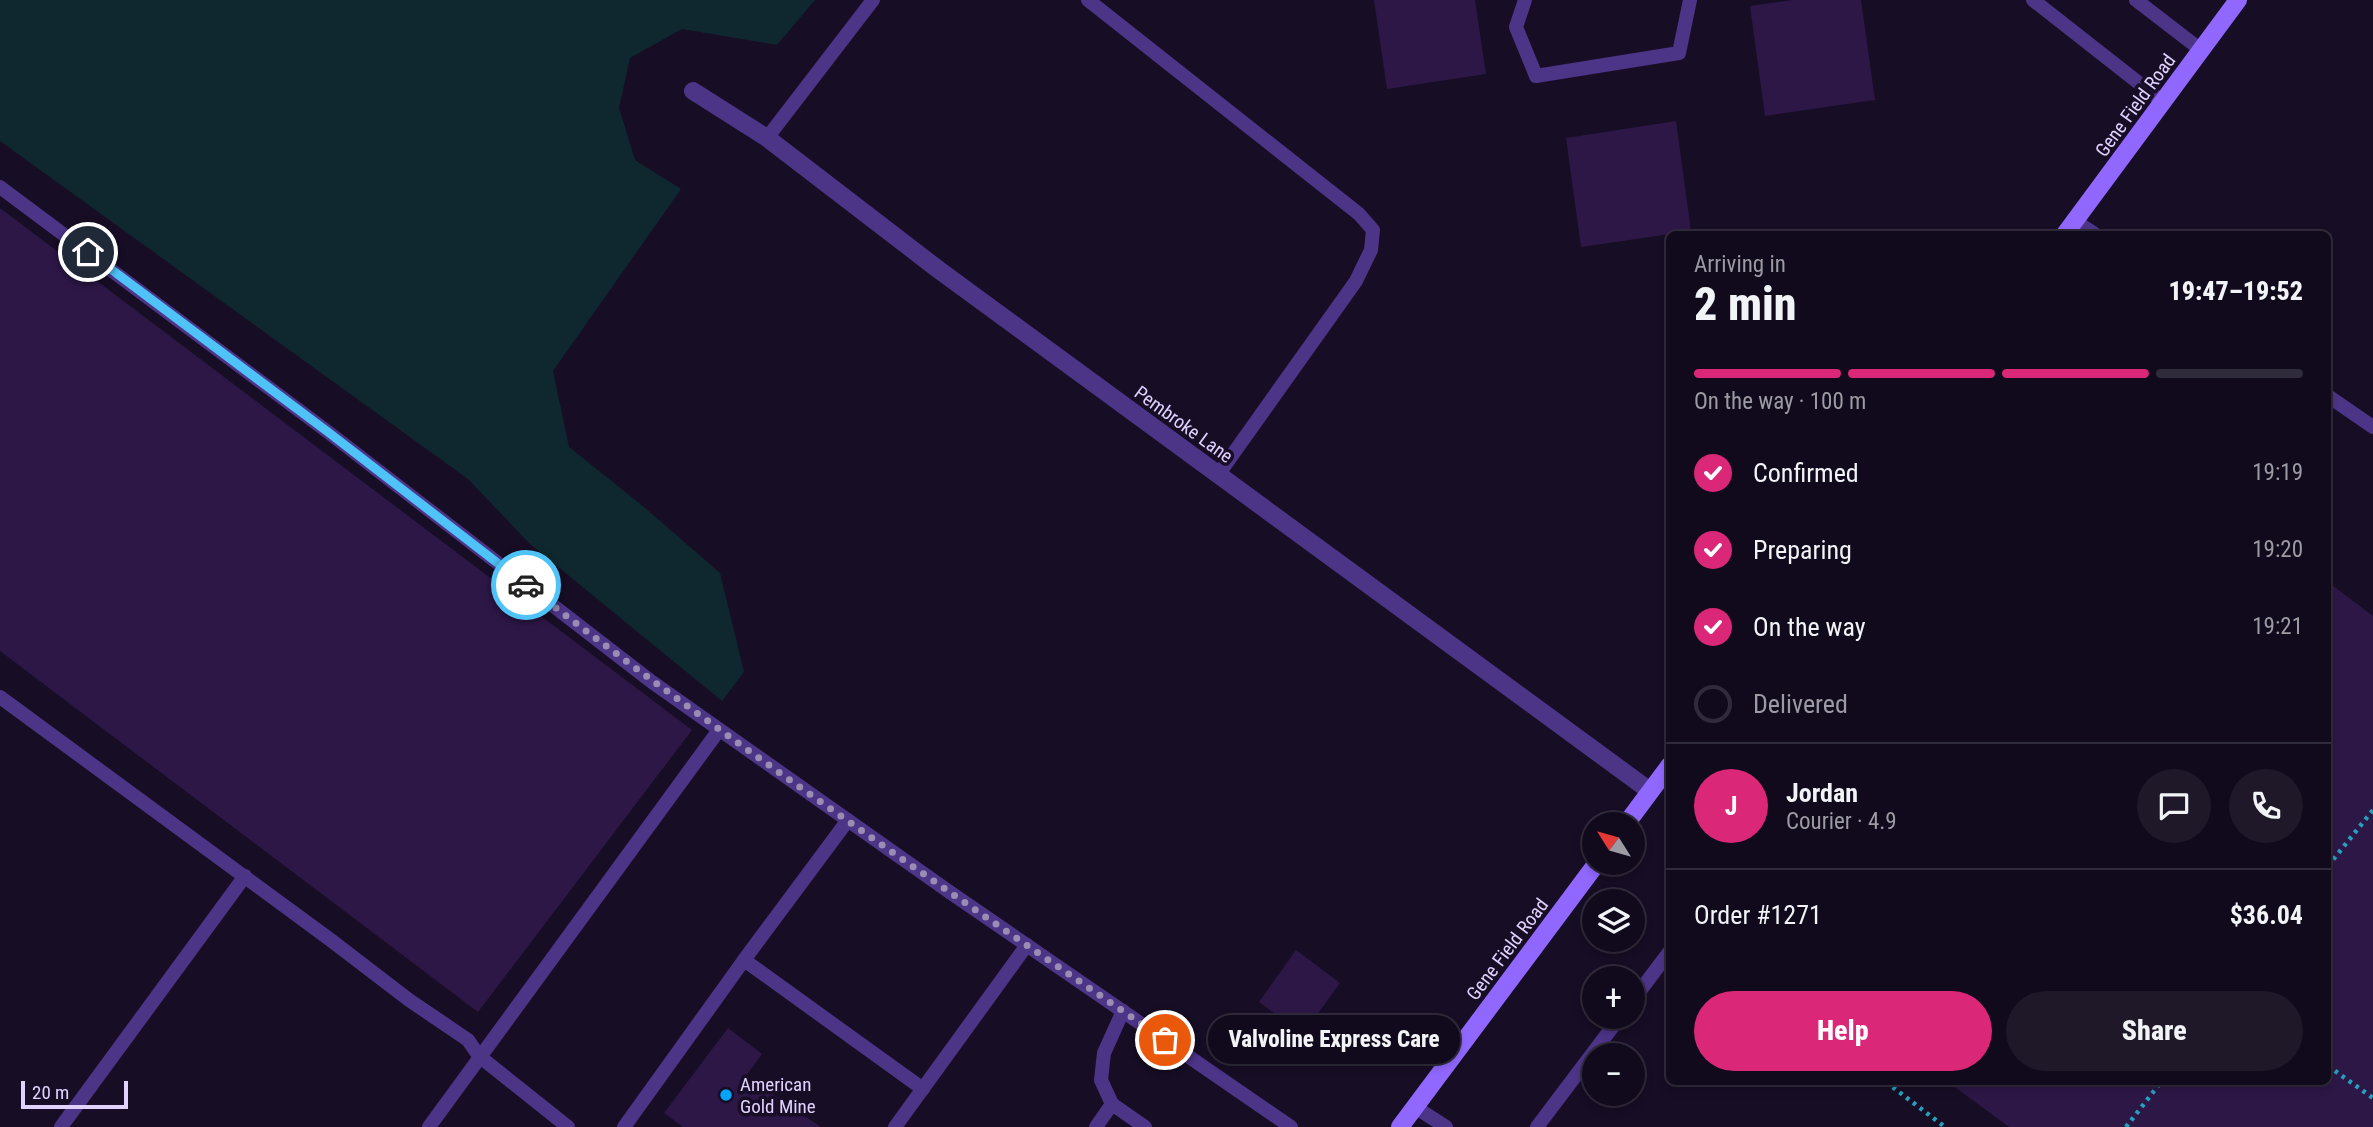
<!DOCTYPE html>
<meta charset="utf-8">
<style>
:root{--surface:#110a1c;--page:#1e1829;--text:#f1f3f6;--muted:#9c9aa3;--line:#302b3b;--accent:#db2777}
body{margin:0;font-family:"Roboto Condensed",sans-serif;background:var(--page);color:var(--text);height:100vh;display:flex;flex-direction:column;font-size:26px;white-space:nowrap}
*{box-sizing:border-box;margin:0}
p{font-size:23px;color:var(--muted)}
.icon{flex:none;width:38px;height:38px;fill:none;stroke:currentColor;stroke-width:2;stroke-linecap:round;stroke-linejoin:round}
.map{position:relative;flex:1;overflow:hidden}
.drawer{position:absolute;left:1666px;top:231px;width:665px;height:854px;display:flex;flex-direction:column;background:var(--surface);border-radius:10px;box-shadow:0 4px 10px #0003,0 0 0 2px var(--line)}
.drawer>*{flex:none}
.needle{width:46px;rotate:307deg}
.buttons{position:absolute;left:1582px;top:812px;display:grid;gap:14px}
.buttons a{display:grid;place-items:center;width:63px;height:63px;border-radius:50%;background:var(--surface);box-shadow:0 4px 10px #0003,0 0 0 2px var(--line);font-size:35px}
.scale{position:absolute;left:21px;bottom:18px;width:107px;box-sizing:border-box;padding-left:7px;border:4px solid #e1d1ff;border-top:0;font-size:19px;line-height:24px;white-space:nowrap;color:#e1d1ff;-webkit-text-stroke:5px #170d25;paint-order:stroke}
.pin{position:absolute;display:grid;place-items:center;width:60px;height:60px;color:#fff;margin:-30px;border:4px solid #fff;border-radius:50%;box-shadow:0 2px 7px #0007}
.courier{position:absolute;display:grid;place-items:center;width:70px;height:70px;margin:-35px;border:5px solid #4fc3f7;border-radius:50%;background:#fff;color:#222;box-shadow:0 2px 9px #0007}
.bubble{position:absolute;height:49px;border-radius:24px;background:var(--surface);box-shadow:0 4px 10px #0003,0 0 0 2px var(--line);font-size:23px;font-weight:800;line-height:49px;text-align:center}
.overview em{font-style:normal;font-weight:800}
.overview div{display:flex;flex-direction:column-reverse}
.overview{display:flex;align-items:center;justify-content:space-between;height:119px;padding:0 28px}
h1{font-size:46px;font-weight:800;line-height:52px}
.bar{display:grid;grid-template-columns:repeat(4,1fr);gap:10px 7px;align-content:center;height:84px;padding:0 28px}
.bar i{height:9px;border-radius:5px;background:var(--line)}
.bar .on{background:var(--accent)}
.bar p{grid-column:span 4}
.line{display:flex;align-items:center;gap:18px;padding:0 28px;border-top:2px solid var(--line)}
.line div{flex:1}
.round{display:grid;place-items:center;flex:none;width:74px;height:74px;border-radius:37px;background:var(--page)}
ol{padding:0 28px;list-style:none}
li{display:flex;align-items:center;gap:21px;height:77px}
li p{margin-inline-start:auto}
li .icon{padding:7px;border-radius:50%;background:var(--accent);color:#fff;stroke-width:4}
li:last-child{color:var(--muted)}
li i{width:38px;height:38px;border:4px solid var(--line);border-radius:50%}
.action{display:flex;gap:14px;margin-top:auto;padding:14px 28px}
.action a{flex:1;height:80px;border-radius:42px;background:var(--accent);color:#fff;font-size:28px;font-weight:800;line-height:80px;text-align:center}
.action a+a{background:var(--page);color:var(--text)}
.map>svg:first-child{display:block}
.green{fill:#0f282f}
.building{fill:#2d1747}
.lines{fill:none;stroke-linecap:round;stroke-linejoin:round}
.path{stroke:#25a1be;stroke-width:4.5;stroke-dasharray:3.5 5;stroke-linecap:butt}
.lane{stroke:#4c3487;stroke-width:14}
.street{stroke:#4c3487;stroke-width:18}
.secondary{stroke:#9168ff;stroke-width:18}
.done{stroke:#9a8cb3;stroke-width:7;stroke-dasharray:0 12.6}
.route{stroke:#4fc3f7;stroke-width:9}
.poi-dot{fill:#00a4fc;stroke:#170d25;stroke-width:2.5}
.labels{text-anchor:middle;stroke-width:7;stroke-linejoin:round;paint-order:stroke}
.street-label{font-size:19px;fill:#e1d1ff;stroke:#170d25}
.poi-label{font-size:19px;fill:#e1d1ff;stroke:#170d25;text-anchor:start}
</style>
<div class="map">
<svg width="2373" height="1127" viewBox="0 0 2373 1127">
<rect width="100%" height="100%" fill="#170d25"/>
<polygon class="green" points="0,0 815,0 777,45 682,29 630,58 619,108 635,160 681,189 553,371 569,447 644,507 720,573 744,672 722,701 530,544 468,479 0,141"/>
<g class="building">
<polygon points="1374,0 1475,0 1486,74 1387,89"/>
<polygon points="1793,0 1861,0 1875,100 1765,116 1750,6"/>
<polygon points="1676,121 1691,231 1581,247 1566,138"/>
<polygon points="0,208 692,730 478,1012 0,651"/>
<polygon points="2328,582 2373,616 2373,1127 2009,1127 1948,1082 2328,1082"/>
<polygon points="1296,950 1340,983 1303,1034 1259,1002"/>
<polygon points="728,1028 762,1054 746,1076 821,1127 683,1127 664,1113"/>
</g>
<g class="lines">
<g class="path">
<polyline points="2328,866 2373,810"/>
<polyline points="2328,1066 2373,1098"/>
<polyline points="1886,1082 1945,1127"/>
<polyline points="2126,1127 2161,1082"/>
</g>
<g class="lane">
<polyline points="1088,0 1359,214 1373,230 1371,250 1356,281 1218,475"/>
<polyline points="1525,0 1516,27 1536,76 1679,53 1690,0"/>
<polyline points="2033,0 2163,102"/>
<polyline points="2136,0 2201,50"/>
<polyline points="767,138 873,0"/>
<polyline points="0,187 328,432 652,682 951,893 1291,1127"/>
<polyline points="2075,221 2095,234"/>
<polyline points="2328,396 2373,427"/>
<polyline points="0,697 332,941 409,1000 468,1040 479,1056 568,1127"/>
<polyline points="744,960 848,820"/>
<polyline points="1633,1000 1670,951"/>
<polyline points="1112,1104 1101,1080 1104,1053 1123,1011"/>
<polyline points="1415,1107 1446,1127"/>
<polyline points="61,1127 245,876"/>
<polyline points="429,1127 719,730"/>
<polyline points="624,1127 744,960 923,1089"/>
<polyline points="895,1127 1027,945"/>
<polyline points="1096,1127 1112,1104 1145,1127"/>
<polyline points="1537,1127 1620,1017"/>
</g>
<polyline class="street" points="693,91 767,138 939,270 1650,791"/>
<g class="secondary">
<polyline points="2065,234 2238,0"/>
<polyline points="1626,824 1670,765"/>
<polyline points="1400,1127 1597,863"/>
</g>
</g>
<g class="lines">
<path class="done" d="M526,585c207,160 423,307 639,455"/>
<polyline class="route" points="88,252 328,432 526,585"/>
</g>
<circle class="poi-dot" cx="726" cy="1095" r="7"/>
<g class="labels">
<g class="street-label">
<text transform="translate(2135 105) rotate(-54)" y="7">Gene Field Road</text>
<text transform="translate(1184 424) rotate(36)" y="7">Pembroke Lane</text>
<text transform="translate(1507 949) rotate(-53)" y="7">Gene Field Road</text>
</g>
<g class="poi-label">
<text x="740" y="1091">American<tspan x="740" dy="22">Gold Mine</tspan></text>
</g>
</g>
</svg>
<div class="buttons">
<a><svg class="needle" viewBox="-14 -14 28 28"><path d="M0-13l5 13h-10z" fill="#e53935"/><path d="M0 13l5-13h-10z" fill="#9c9aa3"/></svg></a>
<a><svg class="icon" aria-label="layers" viewBox="0 0 24 24"><path d="M12 4l9 5-9 5-9-5zM3 14l9 5 9-5"/></svg></a>
<a>+</a>
<a>−</a>
</div>
<div class="scale">20 m</div>
<div class="pin" style="left:1165px;top:1040px;background:#ea580c"><svg class="icon" aria-label="bag" viewBox="0 0 24 24"><path d="M5 8h14l-1 12H6zM9 8a3 3 0 0 1 6 0"/></svg></div>
<div class="pin" style="left:88px;top:252px;background:#1f2937"><svg class="icon" aria-label="home" viewBox="0 0 24 24"><path d="M3 11l9-7 9 7M6 9v11h12V9"/></svg></div>
<div class="courier" style="left:526px;top:585px"><svg class="icon" aria-label="car" viewBox="0 0 24 24"><path d="M5 17H2v-5l4-1 3-4h7l3 4 3 1v5h-3M9 17h6M6 11h13"/><circle cx="7" cy="17" r="2"/><circle cx="17" cy="17" r="2"/></svg></div>
<div class="bubble" style="left:1208px;top:1015px;width:252px">Valvoline Express Care</div>
<section class="drawer">
<div class="overview"><div><h1>2 min</h1><p>Arriving in</p></div><em>19:47–19:52</em></div>
<div class="bar"><i class="on"></i><i class="on"></i><i class="on"></i><i></i><p>On the way · 100 m</p></div>
<ol>
<li><svg class="icon" aria-label="check" viewBox="0 0 24 24"><path d="M5 12l5 5 9-10"/></svg>Confirmed<p>19:19</p></li>
<li><svg class="icon" aria-label="check" viewBox="0 0 24 24"><path d="M5 12l5 5 9-10"/></svg>Preparing<p>19:20</p></li>
<li><svg class="icon" aria-label="check" viewBox="0 0 24 24"><path d="M5 12l5 5 9-10"/></svg>On the way<p>19:21</p></li>
<li><i></i>Delivered</li>
</ol>
<div class="line" style="height:126px"><b class="round" style="background:var(--accent);color:#fff">J</b><div><b>Jordan</b><p>Courier · 4.9</p></div><a class="round"><svg class="icon" aria-label="chat" viewBox="0 0 24 24"><path d="M4 5h16v11H9l-5 4z"/></svg></a><a class="round"><svg class="icon" aria-label="phone" viewBox="0 0 24 24"><path d="M5 4h4l2 5-3 2q2 4 5 5l2-3 5 2v4C11 20 4 13 5 4z"/></svg></a></div>
<div class="line" style="height:91px"><div>Order #1271</div><b>$36.04</b></div>
<div class="action"><a>Help</a><a>Share</a></div>
</section>
</div>
